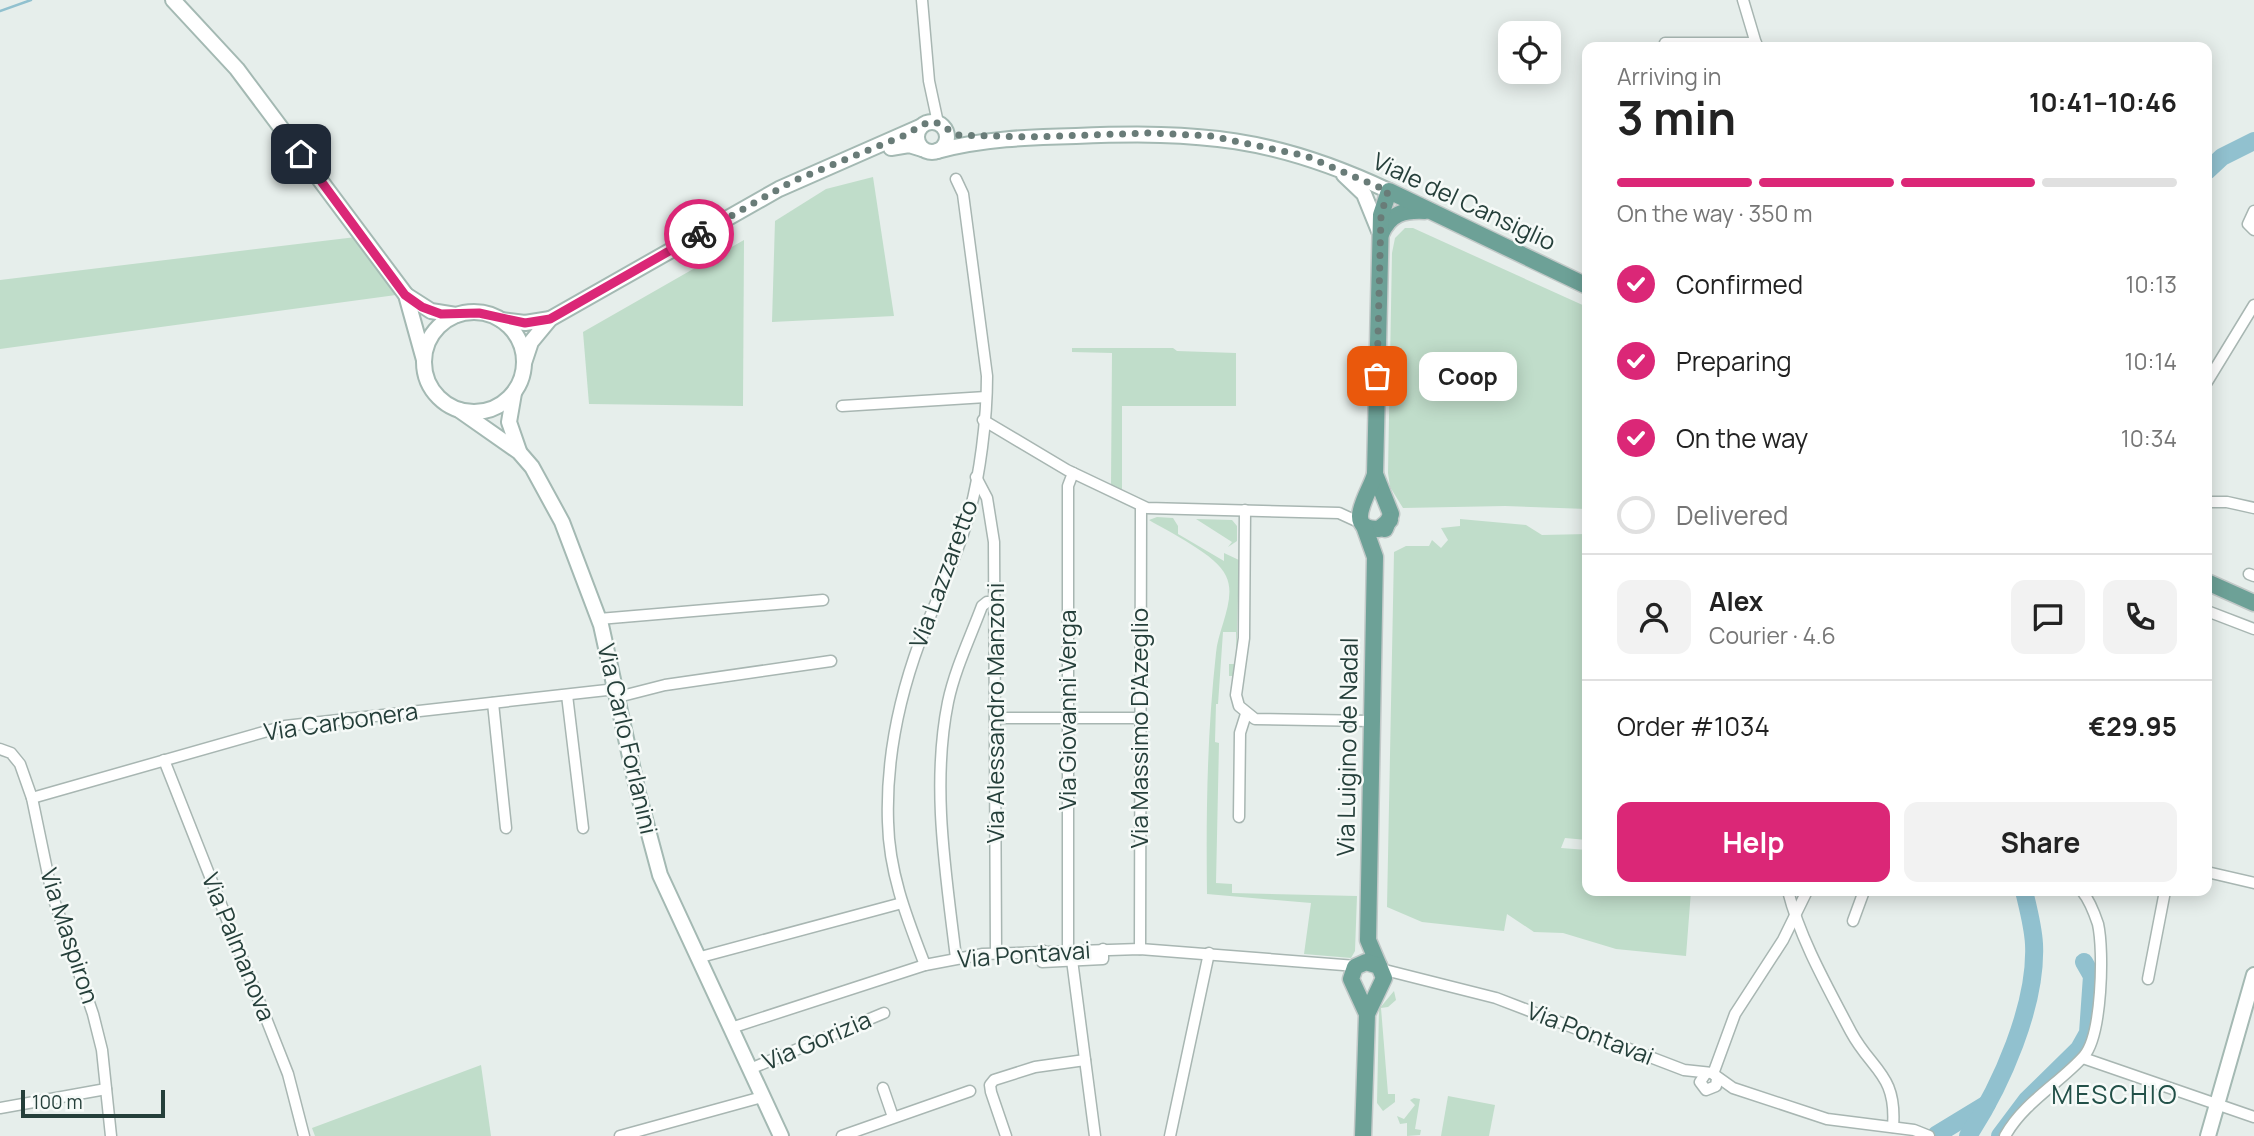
<!DOCTYPE html>
<meta charset="utf-8">
<style>
:root{--surface:#fff;--page:#f2f2f2;--text:#222;--muted:#767676;--line:#e0e0e0;--accent:#db2777}
body{margin:0;font-family:Manrope,sans-serif;background:var(--page);color:var(--text);height:100vh;display:flex;flex-direction:column;font-size:26px;white-space:nowrap}
*{box-sizing:border-box;margin:0}
p{font-size:23px;color:var(--muted)}
.icon{flex:none;width:38px;height:38px;fill:none;stroke:currentColor;stroke-width:2;stroke-linecap:round;stroke-linejoin:round}
.map{position:relative;flex:1;overflow:hidden}
.details{position:absolute;left:1582px;top:42px;width:630px;height:854px;display:flex;flex-direction:column;background:var(--surface);border-radius:14px;box-shadow:0 4px 18px #0003}
.details>*{flex:none}
.buttons{position:absolute;left:1498px;top:21px;display:grid;gap:14px}
.buttons a{display:grid;place-items:center;width:63px;height:63px;border-radius:14px;background:var(--surface);box-shadow:0 4px 18px #0003;font-size:35px}
.scale{position:absolute;left:21px;bottom:18px;width:144px;box-sizing:border-box;padding-left:7px;border:4px solid #253f3a;border-top:0;font-size:19px;line-height:24px;white-space:nowrap;color:#253f3a;-webkit-text-stroke:5px #f6faf8;paint-order:stroke}
.pin{position:absolute;display:grid;place-items:center;width:60px;height:60px;color:#fff;margin:-30px;border-radius:14px;box-shadow:0 4px 10px #0006}
.courier{position:absolute;display:grid;place-items:center;width:70px;height:70px;margin:-35px;border:5px solid #db2777;border-radius:50%;background:#fff;color:#222;box-shadow:0 2px 9px #0007}
.bubble{position:absolute;height:49px;border-radius:14px;background:var(--surface);box-shadow:0 4px 18px #0003;font-size:23px;font-weight:700;line-height:49px;text-align:center}
.head em{font-style:normal;font-weight:700}
.head div{display:flex;flex-direction:column-reverse}
.head{display:flex;align-items:center;justify-content:space-between;height:119px;padding:0 35px}
h1{font-size:46px;font-weight:700;line-height:52px}
.bar{display:grid;grid-template-columns:repeat(4,1fr);gap:10px 7px;align-content:center;height:84px;padding:0 35px}
.bar i{height:9px;border-radius:5px;background:var(--line)}
.bar .selected{background:var(--accent)}
.bar p{grid-column:span 4}
.line{display:flex;align-items:center;gap:18px;padding:0 35px;border-top:2px solid var(--line)}
.line div{flex:1}
.round{display:grid;place-items:center;flex:none;width:74px;height:74px;border-radius:14px;background:var(--page)}
ol{padding:0 35px;list-style:none}
li{display:flex;align-items:center;gap:21px;height:77px}
li p{margin-inline-start:auto}
li .icon{padding:7px;border-radius:50%;background:var(--accent);color:#fff;stroke-width:4}
li:last-child{color:var(--muted)}
li i{width:38px;height:38px;border:4px solid var(--line);border-radius:50%}
.primary-button{display:flex;gap:14px;margin-top:auto;padding:14px 35px}
.primary-button a{flex:1;height:80px;border-radius:14px;background:var(--accent);color:#fff;font-size:28px;font-weight:700;line-height:80px;text-align:center}
.primary-button a+a{background:var(--page);color:var(--text)}
.map>svg:first-child{display:block}
.green{fill:#c0ddca}
.lines{fill:none;stroke-linecap:round;stroke-linejoin:round}
.stream{stroke:#91c1cf;stroke-width:2.5}
.river{stroke:#91c1cf;stroke-width:18}
.street-casing{stroke:#a8b6b2;stroke-width:13}
.secondary-casing{stroke:#a4b9b3;stroke-width:18}
.primary-casing{stroke:#c2c9c8;stroke-width:19}
.street{stroke:#fff;stroke-width:10}
.secondary{stroke:#fff;stroke-width:14}
.primary{stroke:#6da197;stroke-width:16}
.done{stroke:#697c78;stroke-width:7;stroke-dasharray:0 12.6}
.route{stroke:#db2777;stroke-width:9}
.labels{text-anchor:middle;stroke-width:5;stroke-linejoin:round;paint-order:stroke}
.street-label{font-size:24px;fill:#253f3a;stroke:#f6faf8}
.neighbourhood-label{font-size:26px;letter-spacing:2px;fill:#225048;stroke:#f6faf8}
</style>
<div class="map">
<svg width="2254" height="1136" viewBox="0 0 2254 1136">
<rect width="100%" height="100%" fill="#e6eeeb"/>
<g class="green">
<polygon points="873,177 894,316 772,322 775,221 826,189"/>
<polygon points="1405,228 1413,228 1587,307 1587,509 1505,506 1403,508 1390,487 1388,473 1392,253 1395,238"/>
<polygon points="356,237 396,295 0,349 0,280"/>
<polygon points="744,240 743,406 589,404 583,332"/>
<polygon points="1072,348 1173,348 1177,351 1236,353 1236,406 1122,406 1122,491 1111,485 1112,353 1072,352"/>
<path d="M1157,517l16,1 5,8v8l46,27v-8l15,7 -3,108 -3,8h-4v-12h7v-32h-13l-5,72h-2l-1,38 4,1 -3,140 16,1v9l125,3 -2,55 -4,7 -47,-4 7,-51 -104,-9c-1,-81 0,-160 9,-241 2,-24 21,-55 10,-77 -9,-21 -57,-44 -77,-56z"/>
<polygon points="1196,519 1232,520 1237,526 1237,541 1228,547 1232,542"/>
<polygon points="1460,519 1526,525 1542,535 1587,534 1587,840 1565,838 1561,848 1587,850 1587,891 1691,891 1686,956 1616,949 1563,933 1534,932 1507,914 1504,931 1422,922 1387,907 1394,552 1406,546 1429,546 1432,540 1441,548 1448,540 1441,528 1460,526"/>
<polygon points="1394,991 1396,1000 1388,1007 1381,1008 1388,1094 1395,1094 1395,1102 1383,1111 1377,1103 1379,1009"/>
<polygon points="481,1065 491,1136 315,1136 312,1128"/>
<polygon points="1448,1096 1495,1105 1489,1136 1441,1136"/>
<polygon points="1414,1098 1420,1099 1415,1129 1421,1130 1420,1135 1407,1136 1407,1123 1400,1124 1397,1116 1404,1119 1415,1105 1410,1100"/>
</g>
<g class="lines">
<polyline class="stream" points="0,11 31,0"/>
<g class="river">
<polyline points="2207,171 2222,157 2254,141"/>
<polyline points="1936,1135 1987,1104"/>
<path d="M1968,1136c33,-50 69,-131 66,-192 -1,-18 -6,-36 -10,-53"/>
<polyline points="2000,1136 2027,1100 2079,1049 2088,1033 2092,976 2084,962"/>
</g>
<g class="street-casing">
<g id="street">
<polyline points="922,0 929,81 938,123"/>
<polyline points="1743,0 1757,47"/>
<polyline points="1665,43 1756,43"/>
<polyline points="2254,211 2248,224 2254,230"/>
<polyline points="2207,382 2254,305"/>
<polyline points="842,406 986,397"/>
<polyline points="983,420 1067,470 1147,508 1339,513 1363,524"/>
<polyline points="976,477 987,498 994,542 996,953"/>
<polyline points="2207,502 2227,502 2254,508"/>
<polyline points="1245,510 1244,638 1236,695 1239,706 1255,719 1371,721"/>
<polyline points="2249,574 2254,576"/>
<polyline points="2207,611 2254,629"/>
<polyline points="599,619 823,600"/>
<polyline points="567,695 583,828"/>
<polyline points="618,697 665,685 831,661"/>
<polyline points="493,703 506,828"/>
<polyline points="996,718 1140,718"/>
<polyline points="0,749 11,753 20,764 32,798 52,894 93,1014 102,1050 111,1136"/>
<polyline points="164,760 288,1074 304,1136"/>
<polyline points="32,798 285,726 616,689"/>
<polyline points="1239,817 1240,733 1246,714"/>
<polyline points="2207,872 2254,883"/>
<path d="M1788,891c12,48 40,97 63,141 21,39 46,42 42,95"/>
<polyline points="1853,921 1864,891"/>
<polyline points="1068,949 1068,486 1073,473"/>
<polyline points="1140,949 1141,506"/>
<polyline points="1042,950 1042,962 1103,959 1103,949"/>
<polyline points="697,958 902,903"/>
<path d="M956,958c-10,-84 -25,-172 -8,-256 7,-33 22,-64 34,-96l5,-4h8"/>
<polyline points="1072,960 1095,1136"/>
<path d="M925,965c-18,-47 -36,-92 -37,-143 -2,-61 11,-124 32,-181 16,-41 36,-81 48,-123 12,-41 19,-100 19,-142l-24,-182 -7,-15"/>
<polyline points="1381,969 1496,998 1684,1070 1712,1073 1733,1088 1827,1119 1914,1130 1929,1136"/>
<polyline points="2148,979 2165,891"/>
<polyline points="731,1028 925,965 983,954 1140,949 1356,966"/>
<polyline points="2083,1058 2254,1117"/>
<polyline points="750,1069 884,1013"/>
<polyline points="1706,1073 1700,1082 1706,1090 1716,1086 1717,1078"/>
<polyline points="1713,1074 1735,1014 1783,940 1807,891"/>
<polyline points="883,1088 893,1117"/>
<polyline points="0,1108 106,1089"/>
<polyline points="620,1136 762,1097"/>
<polyline points="842,1136 970,1091"/>
<polyline points="1006,1136 991,1092 990,1085 994,1080 1035,1067 1085,1060"/>
<polyline points="1170,1136 1209,953"/>
<path d="M2005,1136c19,-34 55,-53 79,-80 18,-21 20,-105 14,-132 -4,-12 -8,-23 -16,-33"/>
</g>
</g>
<g class="secondary-casing">
<g id="secondary">
<polyline points="173,0 237,69 406,295 424,360"/>
<circle cx="932" cy="137" r="15"/>
<polyline points="891,148 909,145 922,149"/>
<path d="M937,151c45,-12 92,-14 139,-15 123,-5 199,1 313,55"/>
<polyline points="1344,175 1364,194 1379,231"/>
<polyline points="406,295 431,311 456,315"/>
<circle cx="474" cy="362" r="50"/>
<polyline points="501,320 525,323 550,319"/>
<polyline points="524,363 531,342 550,319 779,189 920,127"/>
<polyline points="514,393 509,422 519,451"/>
<polyline points="459,410 519,452 532,467 562,522 601,625 638,793 660,875 781,1136"/>
<polyline points="2208,1136 2254,975"/>
</g>
</g>
<g class="primary-casing">
<g id="primary">
<path d="M1381,234c9,-21 23,-24 44,-23"/>
<polyline points="1375,474 1391,514 1385,529"/>
<path d="M1390,520l-11,9c-38,1 -8,-38 -4,-55l6,-259 8,-24 198,95"/>
<polyline points="1364,526 1375,557 1368,940 1379,966"/>
<polyline points="2207,582 2254,603"/>
<polyline points="1363,1136 1367,1014 1384,978 1379,966 1366,962 1355,967 1351,979 1367,1014"/>
</g>
</g>
<use href="#street" class="street"/>
<use href="#secondary" class="secondary"/>
<use href="#primary" class="primary"/>
</g>
<g class="lines">
<polyline class="done" points="699,234 793,181 903,136 928,122 938,123 957,135 1029,137 1151,133 1211,136 1306,156 1388,191 1381,215 1377,376"/>
<polyline class="route" points="301,154 405,295 422,307 441,314 479,313 525,323 550,319 699,234"/>
</g>
<g class="labels">
<g class="street-label">
<text transform="translate(1464 202) rotate(25)" y="8">Viale del Cansiglio</text>
<text transform="translate(944 574) rotate(-70)" y="8">Via Lazzaretto</text>
<text transform="translate(1068 710) rotate(-90)" y="8">Via Giovanni Verga</text>
<text transform="translate(996 713) rotate(-90)" y="8">Via Alessandro Manzoni</text>
<text transform="translate(341 722) rotate(-8)" y="8">Via Carbonera</text>
<text transform="translate(1140 728) rotate(-90)" y="8">Via Massimo D'Azeglio</text>
<text transform="translate(627 739) rotate(77)" y="8">Via Carlo Forlanini</text>
<text transform="translate(1348 747) rotate(-89)" y="8">Via Luigino de Nadal</text>
<text transform="translate(69 936) rotate(72)" y="8">Via Maspiron</text>
<text transform="translate(238 947) rotate(68)" y="8">Via Palmanova</text>
<text transform="translate(1024 955) rotate(-4)" y="8">Via Pontavai</text>
<text transform="translate(1590 1034) rotate(21)" y="8">Via Pontavai</text>
<text transform="translate(817 1041) rotate(-23)" y="8">Via Gorizia</text>
</g>
<g class="neighbourhood-label">
<text x="2115" y="1104">MESCHIO</text>
</g>
</g>
</svg>
<div class="buttons">
<a><svg class="icon" aria-label="locate" viewBox="0 0 24 24"><circle cx="12" cy="12" r="6"/><path d="M12 2v4M12 18v4M2 12h4M18 12h4"/></svg></a>
</div>
<div class="scale">100 m</div>
<div class="pin" style="left:1377px;top:376px;background:#ea580c"><svg class="icon" aria-label="bag" viewBox="0 0 24 24"><path d="M5 8h14l-1 12H6zM9 8a3 3 0 0 1 6 0"/></svg></div>
<div class="pin" style="left:301px;top:154px;background:#1f2937"><svg class="icon" aria-label="home" viewBox="0 0 24 24"><path d="M3 11l9-7 9 7M6 9v11h12V9"/></svg></div>
<div class="courier" style="left:699px;top:234px"><svg class="icon" aria-label="bike" viewBox="0 0 24 24"><circle cx="6" cy="16" r="4"/><circle cx="18" cy="16" r="4"/><path d="M6 16l4-8h5l3 8M10 8l3 8H6M13 5h3"/></svg></div>
<div class="bubble" style="left:1419px;top:352px;width:98px">Coop</div>
<section class="details">
<div class="head"><div><h1>3 min</h1><p>Arriving in</p></div><em>10:41–10:46</em></div>
<div class="bar"><i class="selected"></i><i class="selected"></i><i class="selected"></i><i></i><p>On the way · 350 m</p></div>
<ol>
<li><svg class="icon" aria-label="check" viewBox="0 0 24 24"><path d="M5 12l5 5 9-10"/></svg>Confirmed<p>10:13</p></li>
<li><svg class="icon" aria-label="check" viewBox="0 0 24 24"><path d="M5 12l5 5 9-10"/></svg>Preparing<p>10:14</p></li>
<li><svg class="icon" aria-label="check" viewBox="0 0 24 24"><path d="M5 12l5 5 9-10"/></svg>On the way<p>10:34</p></li>
<li><i></i>Delivered</li>
</ol>
<div class="line" style="height:126px"><a class="round"><svg class="icon" aria-label="person" viewBox="0 0 24 24"><circle cx="12" cy="8" r="4"/><path d="M4 21q1-7 8-7t8 7"/></svg></a><div><b>Alex</b><p>Courier · 4.6</p></div><a class="round"><svg class="icon" aria-label="chat" viewBox="0 0 24 24"><path d="M4 5h16v11H9l-5 4z"/></svg></a><a class="round"><svg class="icon" aria-label="phone" viewBox="0 0 24 24"><path d="M5 4h4l2 5-3 2q2 4 5 5l2-3 5 2v4C11 20 4 13 5 4z"/></svg></a></div>
<div class="line" style="height:91px"><div>Order #1034</div><b>€29.95</b></div>
<div class="primary-button"><a>Help</a><a>Share</a></div>
</section>
</div>
